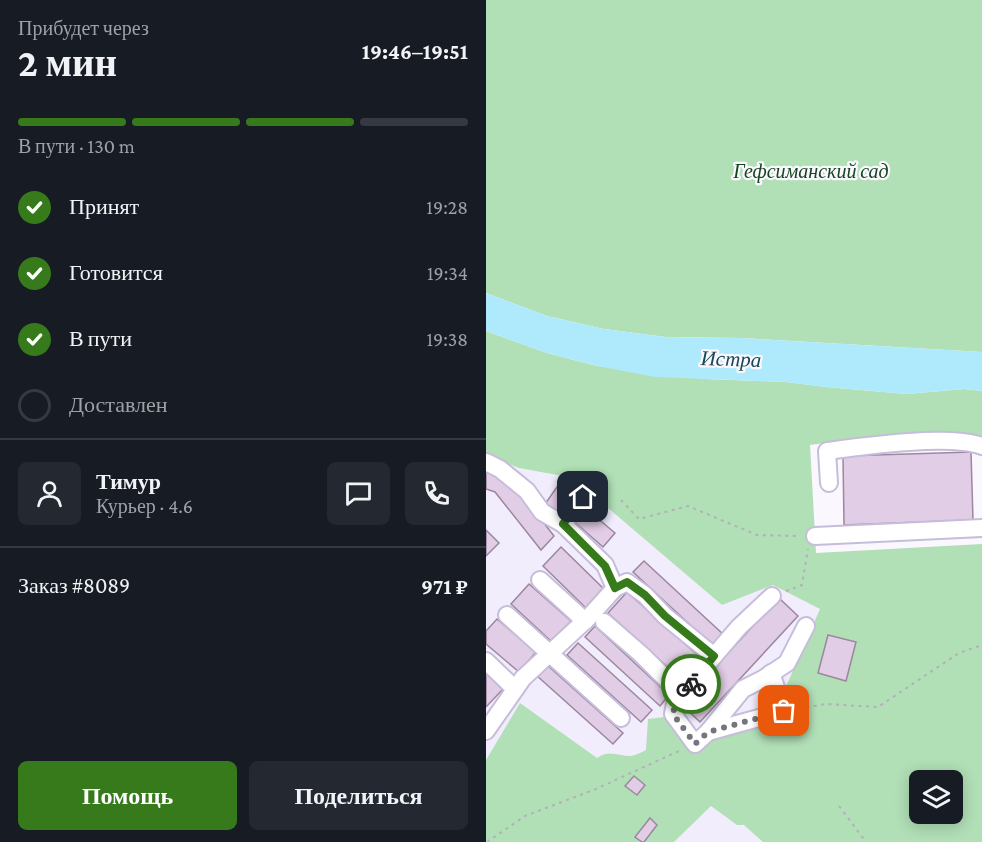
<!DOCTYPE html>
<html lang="ru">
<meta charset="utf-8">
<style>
:root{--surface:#171b24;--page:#242831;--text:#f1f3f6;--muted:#9ea1a6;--line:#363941;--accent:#367a1b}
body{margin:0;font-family:"Crimson Pro",serif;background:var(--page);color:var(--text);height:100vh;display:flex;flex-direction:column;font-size:22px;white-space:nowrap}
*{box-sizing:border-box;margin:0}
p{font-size:20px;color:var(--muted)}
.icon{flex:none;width:33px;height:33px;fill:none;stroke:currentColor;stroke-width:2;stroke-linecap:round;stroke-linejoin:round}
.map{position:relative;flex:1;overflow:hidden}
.panel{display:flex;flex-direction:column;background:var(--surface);width:486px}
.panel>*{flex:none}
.buttons{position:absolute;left:423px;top:770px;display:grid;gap:12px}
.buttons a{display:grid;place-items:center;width:54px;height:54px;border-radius:9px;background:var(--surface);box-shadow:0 3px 15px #0003;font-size:30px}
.pin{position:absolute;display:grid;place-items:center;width:51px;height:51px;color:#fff;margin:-26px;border-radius:12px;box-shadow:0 3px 9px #0006}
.courier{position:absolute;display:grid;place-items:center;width:60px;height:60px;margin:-30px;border:4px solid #367a1b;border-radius:50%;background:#fff;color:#222;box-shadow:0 2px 8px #0007}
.overview em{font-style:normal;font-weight:700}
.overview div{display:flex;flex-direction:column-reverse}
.overview{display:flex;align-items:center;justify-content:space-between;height:102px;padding:0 18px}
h1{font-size:39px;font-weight:700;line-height:45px}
.bar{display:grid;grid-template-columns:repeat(4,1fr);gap:9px 6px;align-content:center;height:72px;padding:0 18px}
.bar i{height:8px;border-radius:4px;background:var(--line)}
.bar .active{background:var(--accent)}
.bar p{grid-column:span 4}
.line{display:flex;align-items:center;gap:15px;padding:0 18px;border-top:2px solid var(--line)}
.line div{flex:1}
.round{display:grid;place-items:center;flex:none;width:63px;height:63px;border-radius:9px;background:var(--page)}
ol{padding:0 18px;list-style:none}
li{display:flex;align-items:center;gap:18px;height:66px}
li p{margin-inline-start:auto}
li .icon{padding:6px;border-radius:50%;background:var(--accent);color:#fff;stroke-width:4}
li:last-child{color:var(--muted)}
li i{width:33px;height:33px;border:3px solid var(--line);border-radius:50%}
.button{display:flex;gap:12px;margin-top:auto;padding:12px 18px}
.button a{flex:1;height:69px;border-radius:9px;background:var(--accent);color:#fff;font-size:24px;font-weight:700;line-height:69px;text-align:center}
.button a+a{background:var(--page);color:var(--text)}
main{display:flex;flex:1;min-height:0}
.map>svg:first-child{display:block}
.built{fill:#f1edfc}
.green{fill:#b1dfb6;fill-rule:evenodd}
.water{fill:#afeafc}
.building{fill:#e2cde6;stroke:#9b879f;stroke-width:1.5}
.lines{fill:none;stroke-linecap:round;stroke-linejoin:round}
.minor-casing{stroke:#c6bdda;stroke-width:20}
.path{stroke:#b3b0b8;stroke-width:2;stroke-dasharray:3 4.5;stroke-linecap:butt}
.minor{stroke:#fff;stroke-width:16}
.done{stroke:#77747e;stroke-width:6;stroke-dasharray:0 10.8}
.route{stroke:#367a1b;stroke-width:8}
.labels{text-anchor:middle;stroke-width:4.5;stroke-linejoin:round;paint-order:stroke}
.park-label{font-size:20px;font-style:italic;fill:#15451f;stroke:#faf8fe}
.water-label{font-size:21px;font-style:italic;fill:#184855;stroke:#faf8fe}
</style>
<main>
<section class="panel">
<div class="overview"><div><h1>2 мин</h1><p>Прибудет через</p></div><em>19:46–19:51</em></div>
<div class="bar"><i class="active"></i><i class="active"></i><i class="active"></i><i></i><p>В пути · 130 m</p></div>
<ol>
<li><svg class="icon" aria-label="check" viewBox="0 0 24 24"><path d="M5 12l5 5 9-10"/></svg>Принят<p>19:28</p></li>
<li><svg class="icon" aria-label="check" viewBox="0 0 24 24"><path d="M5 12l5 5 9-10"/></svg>Готовится<p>19:34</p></li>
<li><svg class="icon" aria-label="check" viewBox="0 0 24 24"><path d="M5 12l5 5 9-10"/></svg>В пути<p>19:38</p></li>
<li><i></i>Доставлен</li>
</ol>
<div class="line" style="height:108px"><a class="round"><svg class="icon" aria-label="person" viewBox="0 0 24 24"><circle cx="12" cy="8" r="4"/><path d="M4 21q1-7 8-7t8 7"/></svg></a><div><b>Тимур</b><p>Курьер · 4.6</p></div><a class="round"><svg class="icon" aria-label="chat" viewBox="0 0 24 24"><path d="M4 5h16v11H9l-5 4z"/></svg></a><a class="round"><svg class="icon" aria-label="phone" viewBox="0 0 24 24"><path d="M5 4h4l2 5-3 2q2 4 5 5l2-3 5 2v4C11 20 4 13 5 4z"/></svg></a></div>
<div class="line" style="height:78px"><div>Заказ #8089</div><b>971 ₽</b></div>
<div class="button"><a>Помощь</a><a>Поделиться</a></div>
</section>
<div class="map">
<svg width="496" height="842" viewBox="0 0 496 842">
<rect width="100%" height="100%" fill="#faf8fe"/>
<g class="built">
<polygon points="0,455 33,468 77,476 115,502 236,605 287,585 335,609 291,707 120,765 34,703 0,760"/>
<polygon points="225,806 251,825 305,829 316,842 188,842"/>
</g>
<g class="green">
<polygon points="0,0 496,0 496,352 255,338 180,337 118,329 61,316 0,293"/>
<path d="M0,331l61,22 50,13 108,13 81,3 40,5 81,7 57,-5 18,2v48l-20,-7 -87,4 -65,9 6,108 166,-9v298h-219l-19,-17h-7l-26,-19 -37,36h-188v-82l34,-57 77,55c12,-9 21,-2 34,-2 5,-1 11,-4 15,-6l2,-31 16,-2 21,20 92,-30 43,-98 -47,-24 -51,20 -121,-103 -38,-26 -44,-8 -33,-13zM434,780h32v33h-32z"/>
</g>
<polygon class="water" points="0,293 61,316 118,329 180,337 255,338 496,352 496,391 478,389 421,394 340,387 300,382 169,377 111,366 61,353 0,331"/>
<g class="building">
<polygon points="485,452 487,520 358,525 357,456"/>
<polygon points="0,470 13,475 36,495 68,536 55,550 9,492 0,489"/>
<polygon points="71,487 88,499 75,516 59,504"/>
<polygon points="96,505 129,533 117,547 84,518"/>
<polygon points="0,530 13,543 0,556"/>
<polygon points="75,547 118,589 100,608 57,566"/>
<polygon points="158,561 239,636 228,647 147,572"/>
<polygon points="43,584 85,621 66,642 25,604"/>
<polygon points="141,592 217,660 198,682 122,613"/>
<polygon points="293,598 312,616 214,722 195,704"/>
<polygon points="11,619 50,652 33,672 0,644 0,631"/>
<polygon points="109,626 183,695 174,706 99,637"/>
<polygon points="342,635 370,642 360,681 332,673"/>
<polygon points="92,643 166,710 155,722 81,655"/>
<polygon points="60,664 137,733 127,744 50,675"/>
<polygon points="0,673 17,689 0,707"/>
<polygon points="148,776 159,785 151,795 139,786"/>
<polygon points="164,818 171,825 158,842 156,842 149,837"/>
</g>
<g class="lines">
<g class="minor-casing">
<g id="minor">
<polyline points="0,462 14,469 41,491 56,512 77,524 119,565 129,588 103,617 37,678 0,731"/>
<path d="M343,483l-2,-32c37,-5 122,-17 155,-5"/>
<polyline points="77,524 97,497"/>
<polyline points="329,536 496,528"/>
<polyline points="54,580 99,621"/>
<polyline points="129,588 141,582 159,595 179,616 228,656 253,627 286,596"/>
<polyline points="21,615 135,718"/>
<polyline points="118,622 156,655 195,694"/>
<polyline points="228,656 208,681 190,699 187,714 209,744 222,732 257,689 277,679 301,663 320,626"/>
<polyline points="0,661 29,689"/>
<polyline points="222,732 298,711 285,673"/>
</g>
</g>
<g class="path">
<polyline points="135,500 153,519 202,506 271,535 314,536"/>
<polyline points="300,591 316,585 322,549"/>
<polyline points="313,709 339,704 392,707 473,653 496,645"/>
<polyline points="353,806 380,842"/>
<polyline points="1,842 39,816 110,789 195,750"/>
</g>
<use href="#minor" class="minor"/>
</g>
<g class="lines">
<polyline class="done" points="205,684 190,699 187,714 209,744 222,732 298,711"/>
<polyline class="route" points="97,497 77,524 119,566 129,588 141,582 159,595 179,616 228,656 205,684"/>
</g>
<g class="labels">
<g class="park-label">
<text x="325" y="178">Гефсиманский сад</text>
</g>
<g class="water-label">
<text transform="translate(245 359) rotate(2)" y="7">Истра</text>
</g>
</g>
</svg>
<div class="buttons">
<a><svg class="icon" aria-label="layers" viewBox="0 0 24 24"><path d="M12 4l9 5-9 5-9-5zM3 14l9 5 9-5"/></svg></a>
</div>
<div class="pin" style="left:298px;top:711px;background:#ea580c"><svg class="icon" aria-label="bag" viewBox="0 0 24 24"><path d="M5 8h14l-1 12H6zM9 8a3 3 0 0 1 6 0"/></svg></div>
<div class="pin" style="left:97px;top:497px;background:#1f2937"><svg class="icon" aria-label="home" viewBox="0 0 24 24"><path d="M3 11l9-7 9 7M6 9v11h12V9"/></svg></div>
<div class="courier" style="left:205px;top:684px"><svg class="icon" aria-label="bike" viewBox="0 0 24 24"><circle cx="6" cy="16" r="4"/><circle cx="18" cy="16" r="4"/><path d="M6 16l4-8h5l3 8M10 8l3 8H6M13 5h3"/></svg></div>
</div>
</main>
